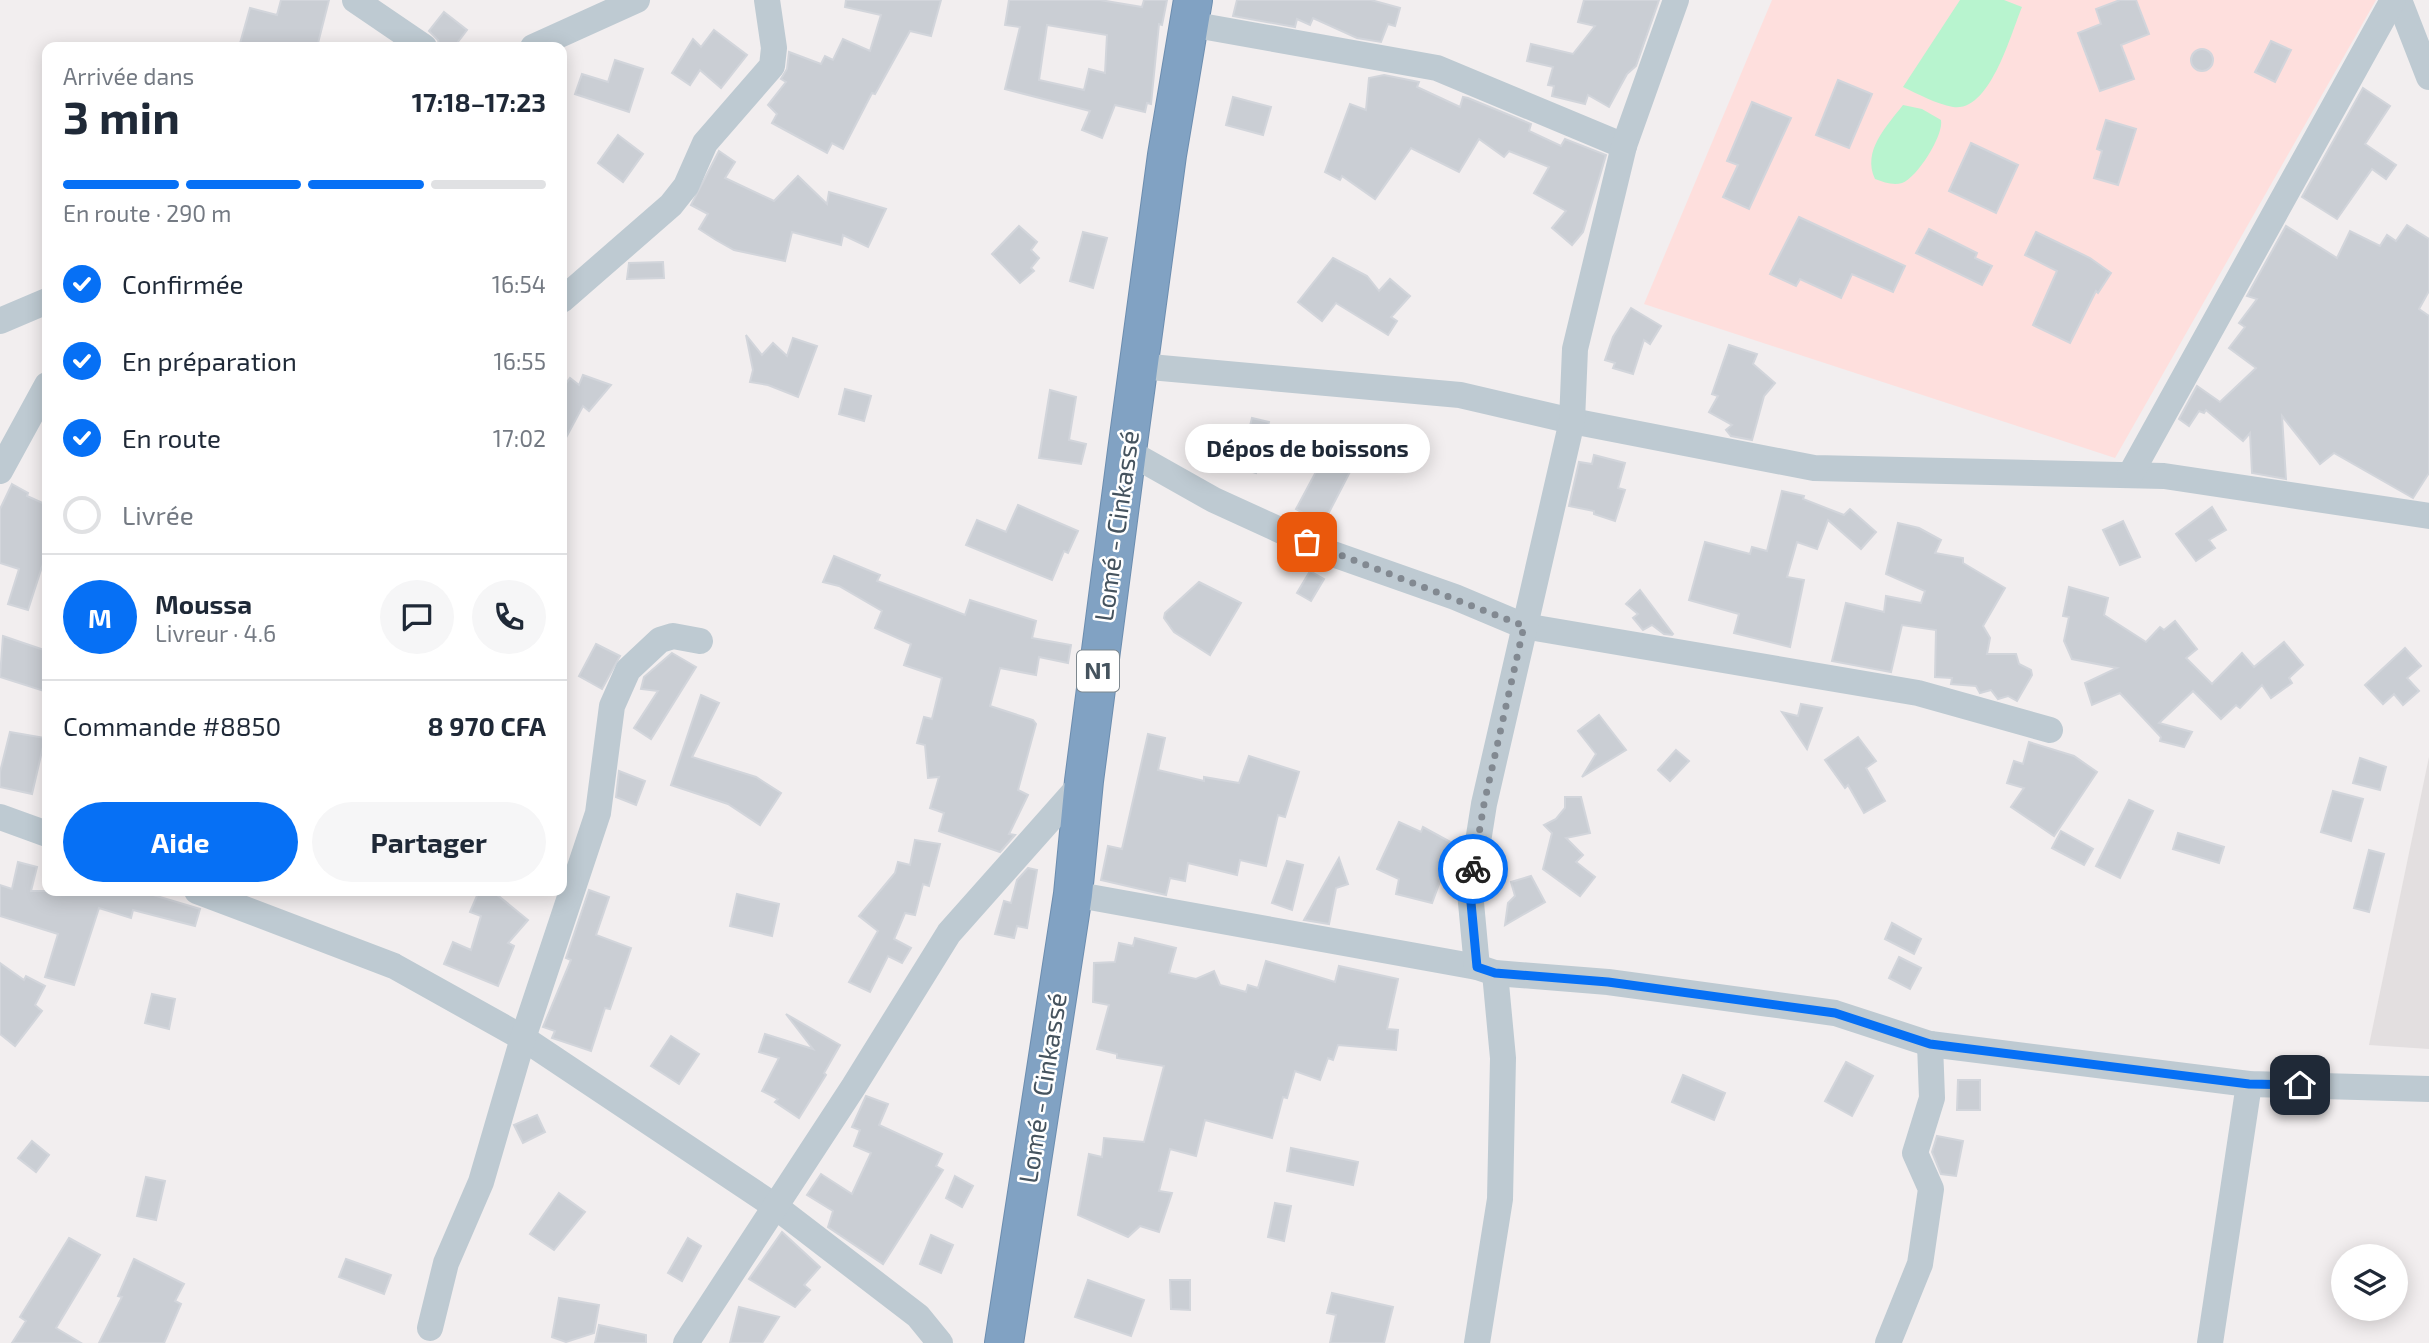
<!DOCTYPE html>
<html lang="fr">
<meta charset="utf-8">
<style>
:root{--surface:#fff;--page:#f6f6f7;--text:#1f2937;--muted:#747a83;--line:#e0e1e3;--accent:#0670f5}
body{margin:0;font-family:"Exo 2",sans-serif;background:var(--page);color:var(--text);height:100vh;display:flex;flex-direction:column;font-size:26px;white-space:nowrap}
*{box-sizing:border-box;margin:0}
p{font-size:23px;color:var(--muted)}
.icon{flex:none;width:38px;height:38px;fill:none;stroke:currentColor;stroke-width:2;stroke-linecap:round;stroke-linejoin:round}
.map{position:relative;flex:1;overflow:hidden}
.side{position:absolute;left:42px;top:42px;width:525px;height:854px;display:flex;flex-direction:column;background:var(--surface);border-radius:14px;box-shadow:0 4px 18px #0003}
.side>*{flex:none}
.controls{position:absolute;left:2331px;top:1244px;display:grid;gap:14px}
.controls a{display:grid;place-items:center;width:77px;height:77px;border-radius:50%;background:var(--surface);box-shadow:0 4px 18px #0003;font-size:35px}
.pin{position:absolute;display:grid;place-items:center;width:60px;height:60px;color:#fff;margin:-30px;border-radius:14px;box-shadow:0 4px 10px #0006}
.courier{position:absolute;display:grid;place-items:center;width:70px;height:70px;margin:-35px;border:5px solid #0670f5;border-radius:50%;background:#fff;color:#222;box-shadow:0 2px 9px #0007}
.bubble{position:absolute;height:49px;border-radius:24px;background:var(--surface);box-shadow:0 4px 18px #0003;font-size:23px;font-weight:700;line-height:49px;text-align:center}
.headline em{font-style:normal;font-weight:700}
.headline div{display:flex;flex-direction:column-reverse}
.headline{display:flex;align-items:center;justify-content:space-between;height:119px;padding:0 21px}
h1{font-size:46px;font-weight:700;line-height:52px}
.bar{display:grid;grid-template-columns:repeat(4,1fr);gap:10px 7px;align-content:center;height:84px;padding:0 21px}
.bar i{height:9px;border-radius:5px;background:var(--line)}
.bar .current{background:var(--accent)}
.bar p{grid-column:span 4}
.line{display:flex;align-items:center;gap:18px;padding:0 21px;border-top:2px solid var(--line)}
.line div{flex:1}
.round{display:grid;place-items:center;flex:none;width:74px;height:74px;border-radius:37px;background:var(--page)}
ol{padding:0 21px;list-style:none}
li{display:flex;align-items:center;gap:21px;height:77px}
li p{margin-inline-start:auto}
li .icon{padding:7px;border-radius:50%;background:var(--accent);color:#fff;stroke-width:4}
li:last-child{color:var(--muted)}
li i{width:38px;height:38px;border:4px solid var(--line);border-radius:50%}
.primary-button{display:flex;gap:14px;margin-top:auto;padding:14px 21px}
.primary-button a{flex:1;height:80px;border-radius:42px;background:var(--accent);color:#fff;font-size:28px;font-weight:700;line-height:80px;text-align:center}
.primary-button a+a{background:var(--page);color:var(--text)}
.map>svg:first-child{display:block}
.education{fill:#e3dfe0}
.medical{fill:#fedfdd}
.green{fill:#b8f4cf}
.building{fill:#caced4;stroke:#d2d5db;stroke-width:2;fill-rule:evenodd}
.lines{fill:none;stroke-linecap:round;stroke-linejoin:round}
.highway-casing{stroke:#6c8daf;stroke-width:40}
.minor{stroke:#becad2;stroke-width:26}
.highway{stroke:#81a2c3;stroke-width:38}
.done{stroke:#828991;stroke-width:7;stroke-dasharray:0 12.6}
.route{stroke:#0670f5;stroke-width:9}
.labels{text-anchor:middle;stroke-width:5;stroke-linejoin:round;paint-order:stroke}
.shield{fill:#fff;stroke:#7d878e;stroke-width:2}
.shield-label{font-size:24px;font-weight:bold;fill:#45535e}
.street-label{font-size:26px;fill:#45535e;stroke:#fff}
</style>
<div class="map">
<svg width="2429" height="1343" viewBox="0 0 2429 1343">
<rect width="100%" height="100%" fill="#f2eeef"/>
<polygon class="education" points="2429,757 2429,1049 2369,1045"/>
<polygon class="medical" points="1772,0 2376,0 2115,458 1644,304"/>
<g class="green">
<path d="M1960,0h44l18,7c-11,26 -32,106 -69,100 -17,-3 -35,-13 -50,-20z"/>
<path d="M1903,105l19,4 19,11c3,15 -24,58 -39,63 -9,3 -18,-1 -27,-4 -13,-28 11,-52 28,-74z"/>
</g>
<g class="building">
<polygon points="281,0 329,0 317,47 239,47 250,8 277,15"/>
<polygon points="846,0 941,0 931,36 910,31 875,94 872,93 843,149 832,143 827,153 772,123 777,114 768,105 786,82 781,79 787,69 789,52 821,64 825,56 833,60 843,39 870,51 881,15 845,7"/>
<path d="M1009,0h91l42,7 2,-7h23l-5,25 -3,-1 -8,80 -4,-1 -2,9 -30,-7 -13,33 -20,-8 8,-19 -85,-22 15,-62 -15,-2zM1047,25l60,10 -2,38 -16,-4 -5,21 -45,-10z"/>
<polygon points="1237,0 1371,0 1400,8 1395,26 1388,24 1381,42 1357,38 1313,18 1310,25 1297,19 1295,27 1233,16"/>
<polygon points="1584,0 1659,0 1636,66 1627,74 1609,107 1588,95 1585,104 1552,96 1554,86 1548,85 1553,67 1527,61 1531,44 1573,54 1595,26 1578,22"/>
<polygon points="2120,0 2136,0 2149,34 2121,45 2134,79 2100,91 2078,33 2101,24 2096,9"/>
<polygon points="444,12 467,30 454,47 440,47 438,40 429,31"/>
<polygon points="714,30 747,55 721,88 700,70 690,85 672,73 693,39 701,47"/>
<polygon points="2271,41 2291,50 2275,82 2255,72"/>
<circle cx="2202" cy="60" r="11"/>
<polygon points="615,60 643,69 629,112 575,94 582,74 608,82"/>
<polygon points="1384,75 1419,82 1417,87 1460,107 1463,97 1468,98 1531,124 1529,131 1561,146 1565,139 1606,155 1583,232 1572,245 1552,228 1566,211 1534,193 1549,167 1509,151 1504,157 1479,139 1459,172 1411,148 1375,199 1342,176 1340,180 1325,172 1350,104 1366,110 1369,78"/>
<polygon points="1838,80 1872,94 1849,148 1816,135"/>
<polygon points="2363,88 2390,106 2365,144 2396,165 2386,179 2372,169 2337,219 2302,197"/>
<polygon points="1233,97 1271,107 1263,135 1226,125"/>
<polygon points="1752,102 1791,118 1749,209 1723,197 1738,165 1727,161"/>
<polygon points="2106,120 2136,129 2118,185 2094,178 2102,151 2097,149"/>
<polygon points="618,135 643,154 623,182 598,163"/>
<polygon points="1971,143 2018,165 1996,213 1949,191"/>
<polygon points="719,151 735,162 725,178 774,201 798,176 827,204 829,192 886,209 868,247 843,235 841,245 792,232 785,261 734,250 716,240 699,229 708,214 691,205"/>
<polygon points="1799,217 1905,266 1893,292 1852,274 1841,298 1800,279 1796,286 1770,274"/>
<polygon points="2407,225 2429,239 2429,291 2419,309 2429,316 2429,473 2413,498 2334,453 2320,464 2282,416 2286,479 2252,473 2250,433 2243,441 2206,410 2204,413 2199,411 2189,426 2179,419 2197,386 2220,402 2256,368 2229,348 2245,327 2239,323 2257,299 2247,296 2286,226 2337,258 2350,231 2380,246 2387,235 2396,241"/>
<polygon points="1019,226 1037,242 1031,250 1039,258 1031,268 1034,271 1020,283 992,254"/>
<polygon points="1929,229 1977,253 1975,258 1992,266 1982,285 1916,253"/>
<polygon points="1083,232 1107,238 1093,288 1070,281"/>
<polygon points="2036,232 2090,258 2111,273 2098,293 2096,291 2070,343 2033,325 2057,271 2025,255"/>
<polygon points="1333,258 1367,276 1379,291 1390,279 1410,296 1391,317 1397,321 1388,335 1336,303 1322,321 1298,302"/>
<polygon points="663,262 664,278 627,279 629,263"/>
<polygon points="1631,308 1661,326 1650,344 1644,340 1633,374 1613,368 1615,363 1605,360 1613,337"/>
<polygon points="746,335 762,355 773,343 787,356 793,338 817,346 798,397 768,385 750,382 753,370"/>
<polygon points="1729,345 1757,354 1753,364 1775,383 1764,396 1752,440 1731,436 1726,430 1732,425 1709,412 1718,396 1712,394"/>
<polygon points="583,375 611,385 589,411 583,406 562,445 562,389 570,378 579,385"/>
<polygon points="845,389 871,396 864,421 839,414"/>
<polygon points="1050,390 1076,397 1069,440 1086,444 1081,464 1039,458"/>
<polygon points="1252,418 1269,422 1256,473 1239,468"/>
<polygon points="1340,427 1367,439 1323,524 1296,509"/>
<polygon points="1594,455 1625,463 1618,488 1625,490 1615,521 1594,514 1594,511 1569,506 1579,462 1592,464"/>
<polygon points="12,484 28,493 27,496 47,505 47,551 28,610 8,604 19,569 0,563 0,509"/>
<polygon points="1782,491 1804,496 1803,499 1844,515 1850,509 1876,532 1861,549 1828,520 1817,549 1797,542 1787,577 1804,580 1790,647 1734,633 1739,614 1689,600 1705,542 1750,554 1752,547 1767,551"/>
<polygon points="1018,505 1078,531 1068,553 1064,551 1052,580 966,545 977,520 1006,532"/>
<polygon points="2212,507 2226,530 2209,540 2215,548 2196,561 2176,534"/>
<polygon points="2123,521 2140,557 2120,565 2103,530"/>
<polygon points="1898,523 1919,528 1941,540 1935,553 1963,558 1963,563 2005,588 1983,626 1990,638 1987,654 2016,654 2019,664 2031,670 2032,675 2017,701 2008,696 1998,699 1991,690 1980,693 1976,686 1951,684 1952,678 1935,677 1936,630 1902,625 1891,672 1832,661 1846,603 1884,612 1886,596 1921,603 1925,591 1886,574"/>
<polygon points="834,556 880,575 877,581 965,615 970,600 1036,621 1032,638 1071,645 1068,663 1039,657 1036,675 1000,668 990,706 1033,720 1036,724 1018,790 1028,795 1009,834 1015,835 1000,852 939,831 944,813 930,808 939,777 928,778 925,745 917,743 924,717 932,719 942,678 904,665 911,644 875,628 882,611 839,586 823,582"/>
<polygon points="1310,571 1324,579 1311,601 1297,593"/>
<polygon points="1199,582 1241,603 1210,655 1174,632 1164,618 1165,613"/>
<polygon points="2069,587 2108,598 2104,615 2146,642 2160,627 2164,630 2175,621 2197,649 2186,658 2212,684 2242,653 2254,667 2284,642 2303,665 2289,678 2292,683 2271,698 2262,685 2240,708 2236,705 2221,719 2193,691 2159,723 2192,732 2184,747 2160,741 2161,737 2120,693 2092,705 2085,683 2117,668 2072,659 2064,641 2069,617 2063,616"/>
<polygon points="1640,590 1673,634 1672,635 1664,634 1652,625 1643,630 1633,618 1638,614 1626,604"/>
<polygon points="3,636 47,651 47,692 0,677"/>
<polygon points="596,644 620,656 602,689 579,676"/>
<polygon points="2405,648 2421,666 2407,678 2419,691 2403,705 2394,694 2383,704 2365,685"/>
<polygon points="672,653 696,667 651,739 634,728 658,691 641,689 644,677"/>
<polygon points="701,695 719,703 692,757 756,777 781,793 760,825 728,804 671,785"/>
<polygon points="1801,704 1822,708 1807,749 1782,712 1798,716"/>
<polygon points="1599,715 1626,750 1582,777 1596,754 1578,731"/>
<polygon points="10,732 45,738 32,794 0,787 0,772"/>
<polygon points="1148,734 1165,738 1158,770 1204,781 1204,777 1239,783 1249,756 1299,772 1285,817 1278,815 1266,866 1240,860 1237,875 1188,863 1185,881 1170,878 1166,895 1101,880 1108,846 1122,849"/>
<polygon points="1858,737 1876,761 1866,768 1885,801 1864,813 1848,785 1845,788 1825,760"/>
<polygon points="2029,742 2074,756 2097,772 2054,836 2011,807 2024,788 2007,783 2014,761 2023,764"/>
<polygon points="1676,750 1689,761 1670,781 1658,770"/>
<polygon points="2360,758 2386,767 2380,790 2353,783"/>
<polygon points="619,771 645,781 636,805 616,797"/>
<polygon points="2333,791 2363,799 2351,841 2321,832"/>
<polygon points="1565,797 1581,797 1590,833 1566,838 1583,855 1576,862 1595,877 1580,896 1543,869 1552,833 1544,825 1556,819 1565,808"/>
<polygon points="2129,800 2153,811 2120,878 2096,866"/>
<polygon points="1399,822 1421,832 1423,827 1454,844 1442,866 1445,868 1432,903 1396,894 1399,879 1377,869"/>
<polygon points="2061,831 2093,849 2084,865 2052,848"/>
<polygon points="2178,833 2224,847 2219,863 2173,849"/>
<polygon points="915,840 940,844 929,886 923,884 915,915 905,913 894,939 911,948 902,963 888,956 870,992 849,982 878,931 859,916 895,873 898,862 910,865"/>
<polygon points="2369,850 2384,854 2369,912 2354,908"/>
<polygon points="1339,858 1348,884 1336,888 1329,924 1304,920"/>
<polygon points="1287,861 1303,865 1292,910 1272,903"/>
<polygon points="18,862 37,867 31,891 140,891 200,909 195,926 133,910 131,918 99,908 74,985 45,977 58,934 0,916 0,885 12,889"/>
<polygon points="1028,868 1037,870 1027,928 1017,926 1014,938 995,934 1004,901 1011,903 1017,880"/>
<polygon points="1531,876 1545,902 1505,925 1508,903 1515,896 1511,882"/>
<polygon points="589,890 609,897 596,935 631,948 610,1009 605,1008 591,1051 552,1038 555,1031 543,1027 571,960 566,958"/>
<polygon points="479,891 496,894 528,920 508,943 514,946 498,986 444,964 453,942 471,950 481,916 470,912"/>
<polygon points="737,894 779,904 772,936 730,926"/>
<polygon points="1892,923 1921,939 1914,954 1885,939"/>
<polygon points="1135,938 1176,948 1169,973 1196,979 1214,971 1220,985 1246,992 1248,985 1258,988 1266,961 1335,982 1339,966 1398,979 1387,1029 1398,1030 1396,1050 1338,1045 1333,1060 1328,1058 1320,1080 1295,1071 1287,1098 1283,1097 1272,1138 1205,1120 1196,1156 1170,1149 1159,1191 1172,1193 1159,1232 1140,1226 1128,1237 1078,1215 1089,1154 1102,1157 1104,1138 1144,1142 1164,1066 1117,1058 1117,1054 1097,1049 1109,1005 1093,1002 1094,963 1115,962 1119,943 1133,946"/>
<polygon points="1899,957 1921,968 1910,989 1889,978"/>
<polygon points="0,963 24,980 26,976 45,986 35,1005 42,1011 15,1046 0,1034"/>
<polygon points="152,994 175,999 169,1029 145,1023"/>
<polygon points="786,1014 840,1045 824,1073 826,1075 799,1118 775,1102 778,1099 762,1091 779,1058 759,1052 765,1034 813,1049"/>
<polygon points="671,1036 699,1054 679,1084 651,1066"/>
<polygon points="1846,1062 1873,1076 1852,1116 1825,1101"/>
<polygon points="1683,1075 1725,1093 1714,1120 1672,1102"/>
<polygon points="1958,1080 1980,1080 1980,1110 1957,1110"/>
<polygon points="866,1096 888,1104 879,1125 942,1154 936,1166 943,1170 883,1264 828,1227 833,1211 807,1195 821,1174 852,1194 871,1153 854,1146 860,1130 852,1127"/>
<polygon points="537,1115 545,1132 523,1143 514,1125"/>
<polygon points="1937,1136 1963,1141 1956,1176 1941,1174 1932,1152"/>
<polygon points="32,1141 49,1155 36,1172 18,1158"/>
<polygon points="1291,1148 1358,1162 1353,1185 1287,1171"/>
<polygon points="955,1176 973,1186 962,1207 946,1198"/>
<polygon points="146,1177 165,1181 156,1220 137,1216"/>
<polygon points="559,1193 585,1212 554,1250 530,1234"/>
<polygon points="1275,1203 1291,1206 1284,1241 1268,1237"/>
<polygon points="782,1232 820,1267 804,1285 810,1290 795,1307 749,1279"/>
<polygon points="931,1235 953,1245 941,1273 920,1264"/>
<polygon points="69,1238 100,1255 56,1328 81,1343 12,1343 26,1321 20,1317"/>
<polygon points="688,1238 701,1246 682,1281 668,1273"/>
<polygon points="134,1259 184,1284 175,1301 181,1304 164,1343 99,1343 122,1297 118,1296"/>
<polygon points="346,1259 391,1275 384,1294 339,1277"/>
<polygon points="1088,1280 1144,1300 1131,1336 1075,1317"/>
<polygon points="1170,1280 1190,1280 1190,1310 1171,1309"/>
<polygon points="1332,1293 1393,1307 1384,1343 1330,1343 1336,1315 1327,1313"/>
<polygon points="559,1298 599,1305 594,1333 566,1342 552,1337"/>
<polygon points="739,1307 779,1317 762,1343 730,1343"/>
<polygon points="599,1325 646,1335 646,1343 595,1343"/>
</g>
<g class="lines">
<g class="highway-casing">
<polyline id="highway" points="1004,1343 1073,894 1084,781 1127,451 1167,155 1193,0"/>
</g>
<g class="minor">
<polyline points="355,0 424,47"/>
<polyline points="2399,0 2429,77"/>
<polyline points="1190,24 1437,68 1624,146"/>
<polyline points="533,47 637,0"/>
<polyline points="562,300 671,205 686,186 705,143 772,66 774,48 767,0"/>
<polyline points="0,321 47,301"/>
<polyline points="1139,366 1460,395 1572,421 1814,468 2164,476 2429,516"/>
<polyline points="1127,451 1214,500 1330,553 1455,597 1524,626 1918,693 2050,730"/>
<polyline points="0,471 47,385"/>
<polyline points="2130,475 2393,0"/>
<polyline points="0,817 47,834"/>
<polyline points="197,891 394,966 523,1038 776,1207 918,1316 940,1343"/>
<polyline points="1073,894 1477,967 1495,973 1608,982 1835,1013 1930,1044 2249,1084 2429,1089"/>
<polyline points="1477,967 1470,892 1484,804 1572,421 1575,349 1624,146 1676,0"/>
<polyline points="430,1328 446,1263 481,1182 523,1038 598,813 612,706 628,670 660,640 673,636 700,641"/>
<polyline points="686,1343 854,1086 949,933 1084,781"/>
<polyline points="1477,1343 1500,1199 1503,1058 1495,973"/>
<polyline points="1888,1343 1920,1264 1931,1189 1915,1153 1932,1098 1930,1044"/>
<polyline points="2210,1343 2249,1084"/>
</g>
<use href="#highway" class="highway"/>
</g>
<g class="lines">
<polyline class="done" points="1307,542 1524,626 1484,804 1473,869"/>
<polyline class="route" points="1473,869 1470,892 1477,967 1495,973 1608,982 1835,1013 1930,1044 2249,1084 2300,1085"/>
</g>
<g class="labels">
<rect class="shield" x="1077" y="650.5" width="42" height="41" rx="5"/>
<g class="shield-label">
<text x="1098" y="679">N1</text>
</g>
<g class="street-label">
<text transform="translate(1117 526) rotate(-82)" y="9">Lomé - Cinkassé</text>
<text transform="translate(1043 1088) rotate(-81)" y="9">Lomé - Cinkassé</text>
</g>
</g>
</svg>
<div class="controls">
<a><svg class="icon" aria-label="layers" viewBox="0 0 24 24"><path d="M12 4l9 5-9 5-9-5zM3 14l9 5 9-5"/></svg></a>
</div>
<div class="pin" style="left:1307px;top:542px;background:#ea580c"><svg class="icon" aria-label="bag" viewBox="0 0 24 24"><path d="M5 8h14l-1 12H6zM9 8a3 3 0 0 1 6 0"/></svg></div>
<div class="pin" style="left:2300px;top:1085px;background:#1f2937"><svg class="icon" aria-label="home" viewBox="0 0 24 24"><path d="M3 11l9-7 9 7M6 9v11h12V9"/></svg></div>
<div class="courier" style="left:1473px;top:869px"><svg class="icon" aria-label="bike" viewBox="0 0 24 24"><circle cx="6" cy="16" r="4"/><circle cx="18" cy="16" r="4"/><path d="M6 16l4-8h5l3 8M10 8l3 8H6M13 5h3"/></svg></div>
<div class="bubble" style="left:1185px;top:424px;width:245px">Dépos de boissons</div>
<section class="side">
<div class="headline"><div><h1>3 min</h1><p>Arrivée dans</p></div><em>17:18–17:23</em></div>
<div class="bar"><i class="current"></i><i class="current"></i><i class="current"></i><i></i><p>En route · 290 m</p></div>
<ol>
<li><svg class="icon" aria-label="check" viewBox="0 0 24 24"><path d="M5 12l5 5 9-10"/></svg>Confirmée<p>16:54</p></li>
<li><svg class="icon" aria-label="check" viewBox="0 0 24 24"><path d="M5 12l5 5 9-10"/></svg>En préparation<p>16:55</p></li>
<li><svg class="icon" aria-label="check" viewBox="0 0 24 24"><path d="M5 12l5 5 9-10"/></svg>En route<p>17:02</p></li>
<li><i></i>Livrée</li>
</ol>
<div class="line" style="height:126px"><b class="round" style="background:var(--accent);color:#fff">M</b><div><b>Moussa</b><p>Livreur · 4.6</p></div><a class="round"><svg class="icon" aria-label="chat" viewBox="0 0 24 24"><path d="M4 5h16v11H9l-5 4z"/></svg></a><a class="round"><svg class="icon" aria-label="phone" viewBox="0 0 24 24"><path d="M5 4h4l2 5-3 2q2 4 5 5l2-3 5 2v4C11 20 4 13 5 4z"/></svg></a></div>
<div class="line" style="height:91px"><div>Commande #8850</div><b>8 970 CFA</b></div>
<div class="primary-button"><a>Aide</a><a>Partager</a></div>
</section>
</div>
